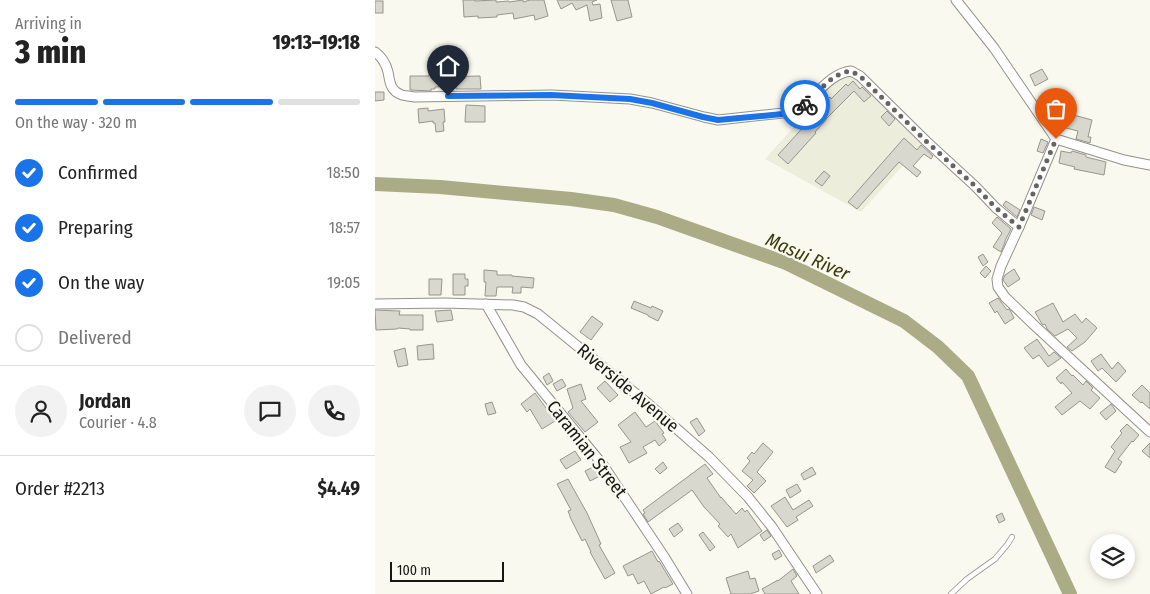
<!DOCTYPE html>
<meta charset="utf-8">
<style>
:root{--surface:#fff;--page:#f2f2f2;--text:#222;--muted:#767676;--line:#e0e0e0;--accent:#1a73e8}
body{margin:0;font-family:"Fira Sans Condensed",sans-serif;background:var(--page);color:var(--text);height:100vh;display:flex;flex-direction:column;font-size:19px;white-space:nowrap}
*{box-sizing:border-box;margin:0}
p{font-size:16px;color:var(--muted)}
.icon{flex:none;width:28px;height:28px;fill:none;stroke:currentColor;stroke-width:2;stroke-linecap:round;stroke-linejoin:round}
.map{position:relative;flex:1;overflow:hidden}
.drawer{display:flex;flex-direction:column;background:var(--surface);width:375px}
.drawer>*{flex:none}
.fabs{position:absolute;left:715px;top:534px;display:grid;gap:10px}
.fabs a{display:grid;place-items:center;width:45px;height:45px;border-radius:50%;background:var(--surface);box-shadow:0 2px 8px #0003;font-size:25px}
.scale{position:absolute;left:15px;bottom:12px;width:114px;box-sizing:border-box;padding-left:5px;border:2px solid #161613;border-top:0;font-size:14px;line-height:18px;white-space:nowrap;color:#161613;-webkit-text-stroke:4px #f9f9ef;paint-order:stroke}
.pin{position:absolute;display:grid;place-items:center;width:42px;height:42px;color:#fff;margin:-51px -21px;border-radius:50% 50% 50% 0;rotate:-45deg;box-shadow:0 0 5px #0007}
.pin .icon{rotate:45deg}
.courier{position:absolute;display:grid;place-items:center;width:50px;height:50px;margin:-25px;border:4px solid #1a73e8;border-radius:50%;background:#fff;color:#222;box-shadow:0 1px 6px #0007}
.head em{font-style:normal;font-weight:800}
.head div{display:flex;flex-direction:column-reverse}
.head{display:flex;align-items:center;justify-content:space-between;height:85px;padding:0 15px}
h1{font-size:32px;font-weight:800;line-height:38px}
.bar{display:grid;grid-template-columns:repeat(4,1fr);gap:8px 5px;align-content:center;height:60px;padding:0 15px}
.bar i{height:6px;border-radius:4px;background:var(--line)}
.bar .on{background:var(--accent)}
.bar p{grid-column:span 4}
.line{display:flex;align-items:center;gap:12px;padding:0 15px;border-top:1px solid var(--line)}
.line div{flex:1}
.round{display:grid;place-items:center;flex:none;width:52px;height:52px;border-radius:26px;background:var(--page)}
ol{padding:0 15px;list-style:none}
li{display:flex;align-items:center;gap:15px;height:55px}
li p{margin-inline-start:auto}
li .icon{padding:5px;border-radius:50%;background:var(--accent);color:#fff;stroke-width:4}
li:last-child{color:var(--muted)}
li i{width:28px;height:28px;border:2px solid var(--line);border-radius:50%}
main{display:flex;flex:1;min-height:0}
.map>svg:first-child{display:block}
.built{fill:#ededdc}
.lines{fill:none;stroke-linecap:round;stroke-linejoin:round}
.river{stroke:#abac85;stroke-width:14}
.building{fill:#d8d8cf;stroke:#96968d}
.lane-casing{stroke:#929289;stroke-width:6}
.street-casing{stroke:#929289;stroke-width:11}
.lane{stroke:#fff;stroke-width:4.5}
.street{stroke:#fff;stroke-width:9}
.done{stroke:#656560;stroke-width:5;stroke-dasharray:0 9}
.route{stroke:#1a73e8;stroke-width:6}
.labels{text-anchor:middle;stroke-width:4.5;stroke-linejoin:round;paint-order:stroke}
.street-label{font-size:18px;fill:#161613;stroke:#f9f9ef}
.water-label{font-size:19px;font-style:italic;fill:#3b3a09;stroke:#f9f9ef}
</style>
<main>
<section class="drawer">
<div class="head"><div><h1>3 min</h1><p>Arriving in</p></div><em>19:13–19:18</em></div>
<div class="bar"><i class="on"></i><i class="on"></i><i class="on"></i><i></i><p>On the way · 320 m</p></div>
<ol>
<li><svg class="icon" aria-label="check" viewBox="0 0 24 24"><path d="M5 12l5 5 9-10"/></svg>Confirmed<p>18:50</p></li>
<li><svg class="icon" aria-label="check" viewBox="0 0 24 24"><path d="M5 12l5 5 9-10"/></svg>Preparing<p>18:57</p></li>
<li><svg class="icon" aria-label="check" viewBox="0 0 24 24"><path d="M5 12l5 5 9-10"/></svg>On the way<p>19:05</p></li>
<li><i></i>Delivered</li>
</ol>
<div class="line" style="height:90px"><a class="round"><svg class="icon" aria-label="person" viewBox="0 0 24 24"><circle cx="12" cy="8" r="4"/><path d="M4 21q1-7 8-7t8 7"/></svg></a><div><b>Jordan</b><p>Courier · 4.8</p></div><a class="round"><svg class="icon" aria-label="chat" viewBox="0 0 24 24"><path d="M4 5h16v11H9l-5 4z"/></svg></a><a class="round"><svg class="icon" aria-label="phone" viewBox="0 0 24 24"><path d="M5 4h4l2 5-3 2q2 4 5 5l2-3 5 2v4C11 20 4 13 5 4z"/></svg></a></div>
<div class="line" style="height:65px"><div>Order #2213</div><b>$4.49</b></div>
</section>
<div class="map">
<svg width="775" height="594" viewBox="0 0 775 594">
<rect width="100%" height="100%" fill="#f9f9ef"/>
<polygon class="built" points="474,66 549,142 486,212 390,159"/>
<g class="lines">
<polyline class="river" points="0,184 65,187 196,199 239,205 282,217 411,263 529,321 563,347 593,376 695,594"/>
</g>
<g class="building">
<polygon points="88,0 100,0 100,1 121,0 121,2 134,1 134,2 148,0 148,2 155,0 169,0 173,16 160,20 159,15 139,19 138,13 122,15 122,17 103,18 103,16 89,17"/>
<polygon points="182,0 222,0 217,2 218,5 225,4 227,18 215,21 212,5 201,10 197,3 186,9"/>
<polygon points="236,0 253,0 257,17 242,21"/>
<rect x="0" y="1" width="8" height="12"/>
<polygon points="667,69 673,79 660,86 655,75"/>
<polygon points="54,74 60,74 60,77 105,76 106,89 81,89 81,86 60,87 60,89 56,89 56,91 35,90 35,76 54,76"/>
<polygon points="478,81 485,89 487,87 496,96 489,102 479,91 451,119 451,120 440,132 441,133 413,164 403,155 433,122 431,120 440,110 441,111 455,97 456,99 471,84 473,86"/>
<polygon points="0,92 9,92 9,100 0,101"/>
<polygon points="671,101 678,113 673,116 665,104"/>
<polygon points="91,105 110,106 110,122 90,122"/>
<polygon points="53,108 53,111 69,109 70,122 68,122 69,131 61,132 60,123 58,123 58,121 44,123 43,109"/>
<polygon points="512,111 520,119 514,126 506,117"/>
<polygon points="679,112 694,116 695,114 717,120 713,137 716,137 715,143 701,139 703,131 683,126 682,129 676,121"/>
<polygon points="529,138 542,150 546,145 558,156 556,159 549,154 538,166 546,172 542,177 524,162 482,209 473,202"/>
<polygon points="666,139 673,142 668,153 662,151"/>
<polygon points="686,151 696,153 697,151 711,155 711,157 731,162 729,175 699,169 700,167 684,163"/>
<polygon points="449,171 455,176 447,186 440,181"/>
<polygon points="631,201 645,210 642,217 628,205"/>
<polygon points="659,207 670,211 667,220 656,215"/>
<polygon points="622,217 636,229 630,241 630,242 626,252 618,247 627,233 617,223"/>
<polygon points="608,254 613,262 608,266 603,257"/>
<polygon points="611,266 616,271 610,278 605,273"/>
<polygon points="639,269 645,279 633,287 628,280 630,275"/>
<polygon points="109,270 122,271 122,275 137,275 137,276 159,278 158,288 146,287 146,293 137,293 138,287 122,287 121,296 110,296 111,282 109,282"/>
<polygon points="78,274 90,274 90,279 93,279 93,286 90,286 90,295 78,295"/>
<polygon points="54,279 67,279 66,295 54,295"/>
<polygon points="623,298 632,310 633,309 635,310 639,318 630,324 622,311 620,313 614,303"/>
<polygon points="259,301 276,308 277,306 288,311 283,321 273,316 273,315 256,308"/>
<polygon points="678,303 688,322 700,314 707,323 711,318 722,328 710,342 697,351 692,347 702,338 693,329 680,336 672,329 670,324 668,325 667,324 660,312"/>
<polygon points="0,310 25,311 24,315 48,315 48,330 35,330 35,329 23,328 22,329 1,330"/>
<polygon points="76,310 78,320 62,322 60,311"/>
<polygon points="217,316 228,324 216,340 205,332"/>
<polygon points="662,339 674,356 679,352 686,358 673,367 664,355 658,359 649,348"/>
<polygon points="58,344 59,359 43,360 42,346"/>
<polygon points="30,348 33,365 23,367 19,351"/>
<polygon points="726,354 737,369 743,362 751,371 741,382 727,368 723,371 716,361"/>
<polygon points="691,369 697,376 698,375 708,385 711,381 718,388 716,390 725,398 715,409 705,401 687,415 680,407 697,393 687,382 686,384 681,378"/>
<polygon points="174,373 178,381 172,385 168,377"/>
<polygon points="187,379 191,386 182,391 178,384"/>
<polygon points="230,381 243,395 235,402 222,388"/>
<polygon points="206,384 211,399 206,401 223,422 210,432 193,412 198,408 192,389"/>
<polygon points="767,385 775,393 775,409 767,402 766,403 757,395"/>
<polygon points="160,393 174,412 175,411 180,421 167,429 155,409 152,412 146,404"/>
<polygon points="117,402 121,413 113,415 110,404"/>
<polygon points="736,404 741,411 731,420 725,413"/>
<polygon points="260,412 271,427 280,421 289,433 287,434 291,440 284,446 280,440 268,447 272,453 254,463 245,447 256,442 243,425"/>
<polygon points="322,418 330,431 324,436 315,422"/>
<polygon points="752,424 764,435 758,442 757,441 743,459 747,462 740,473 730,467 740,451 736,447 747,433 745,431"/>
<polygon points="388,443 398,452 382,472 391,481 379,493 372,486 378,480 367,471 375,461 372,458 377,452 379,454"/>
<polygon points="775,443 775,458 767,451"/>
<polygon points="200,451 206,460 191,469 185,460"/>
<polygon points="288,462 292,468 285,474 280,469"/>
<polygon points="330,464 338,474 332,478 346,498 346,497 361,514 367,508 370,512 372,510 387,531 363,548 356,534 353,537 343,526 345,524 329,507 317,490 273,522 268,514 270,513 268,510"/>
<polygon points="220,466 225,476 215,481 210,471"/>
<polygon points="437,467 441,474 429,480 426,474"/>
<polygon points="193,479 212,513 226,544 224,545 240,573 230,579 215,552 216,552 210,539 207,541 195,517 195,516 193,511 196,510 182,484"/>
<polygon points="422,484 426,491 415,498 411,490"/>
<polygon points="410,497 418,510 434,500 438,506 421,517 423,520 412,527 396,506"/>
<polygon points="627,513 630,520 624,523 621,516"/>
<polygon points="303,523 308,530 299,537 294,529"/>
<polygon points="392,530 396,536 389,541 385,535"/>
<polygon points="328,532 340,547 335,551 324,535"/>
<polygon points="404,550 407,556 400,560 397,554"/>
<polygon points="277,551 283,562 284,561 298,584 290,588 289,587 276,594 269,581 263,584 258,574 253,576 248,566"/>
<polygon points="455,555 459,561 441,573 438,566"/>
<polygon points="418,569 422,576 416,581 424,594 390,594 387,589 403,580 403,581"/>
<polygon points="373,571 375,579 380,578 384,591 375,594 356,594 351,578"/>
</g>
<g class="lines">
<g class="lane-casing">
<polyline id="lane" points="576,594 592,579 620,559 632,545 637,537"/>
</g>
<g class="street-casing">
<g id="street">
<polyline points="581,0 619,48 681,139 749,160 775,165"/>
<path d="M0,52c7,5 11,12 13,20 2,10 2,19 14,23 4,1 8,1 12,2l138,-2 78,4 22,4 52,14 14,3 75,-8c21,-10 33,-38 58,-41l9,5 66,65 49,45 21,22 23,19"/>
<polyline points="681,139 644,227 626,266 622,279 623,287 630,297 659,325 775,432"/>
<polyline points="0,304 69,303 138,305 149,307 163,314 271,402 334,457 373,497 397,527 442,594"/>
<polyline points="111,304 146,365 228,465 290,558 312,594"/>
</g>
</g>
<use href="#lane" class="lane"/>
<use href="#street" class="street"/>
</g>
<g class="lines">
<path class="done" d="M430,105c13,-12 26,-32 46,-34l9,5 66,65 49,45 21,22 23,19 37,-88"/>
<polyline class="route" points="73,96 176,95 255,99 277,103 328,117 343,120 408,114 418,112 430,105"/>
</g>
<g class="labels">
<g class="street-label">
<text transform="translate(253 388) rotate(40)" y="6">Riverside Avenue</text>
<text transform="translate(212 449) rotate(52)" y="6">Caramian Street</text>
</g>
<g class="water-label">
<text transform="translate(433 256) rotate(24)" y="7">Masui River</text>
</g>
</g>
</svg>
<div class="fabs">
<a><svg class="icon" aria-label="layers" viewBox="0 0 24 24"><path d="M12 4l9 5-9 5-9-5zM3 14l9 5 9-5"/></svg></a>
</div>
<div class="scale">100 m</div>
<div class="pin" style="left:681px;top:139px;background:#ea580c"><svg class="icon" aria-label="bag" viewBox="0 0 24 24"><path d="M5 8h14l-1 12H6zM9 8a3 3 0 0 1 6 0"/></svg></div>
<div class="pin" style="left:73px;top:96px;background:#1f2937"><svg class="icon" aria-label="home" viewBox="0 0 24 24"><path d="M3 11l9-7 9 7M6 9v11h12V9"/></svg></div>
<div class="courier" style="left:430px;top:105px"><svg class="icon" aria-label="bike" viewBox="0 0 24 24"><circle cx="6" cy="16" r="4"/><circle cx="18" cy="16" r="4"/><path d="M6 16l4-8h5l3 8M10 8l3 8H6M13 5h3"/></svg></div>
</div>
</main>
